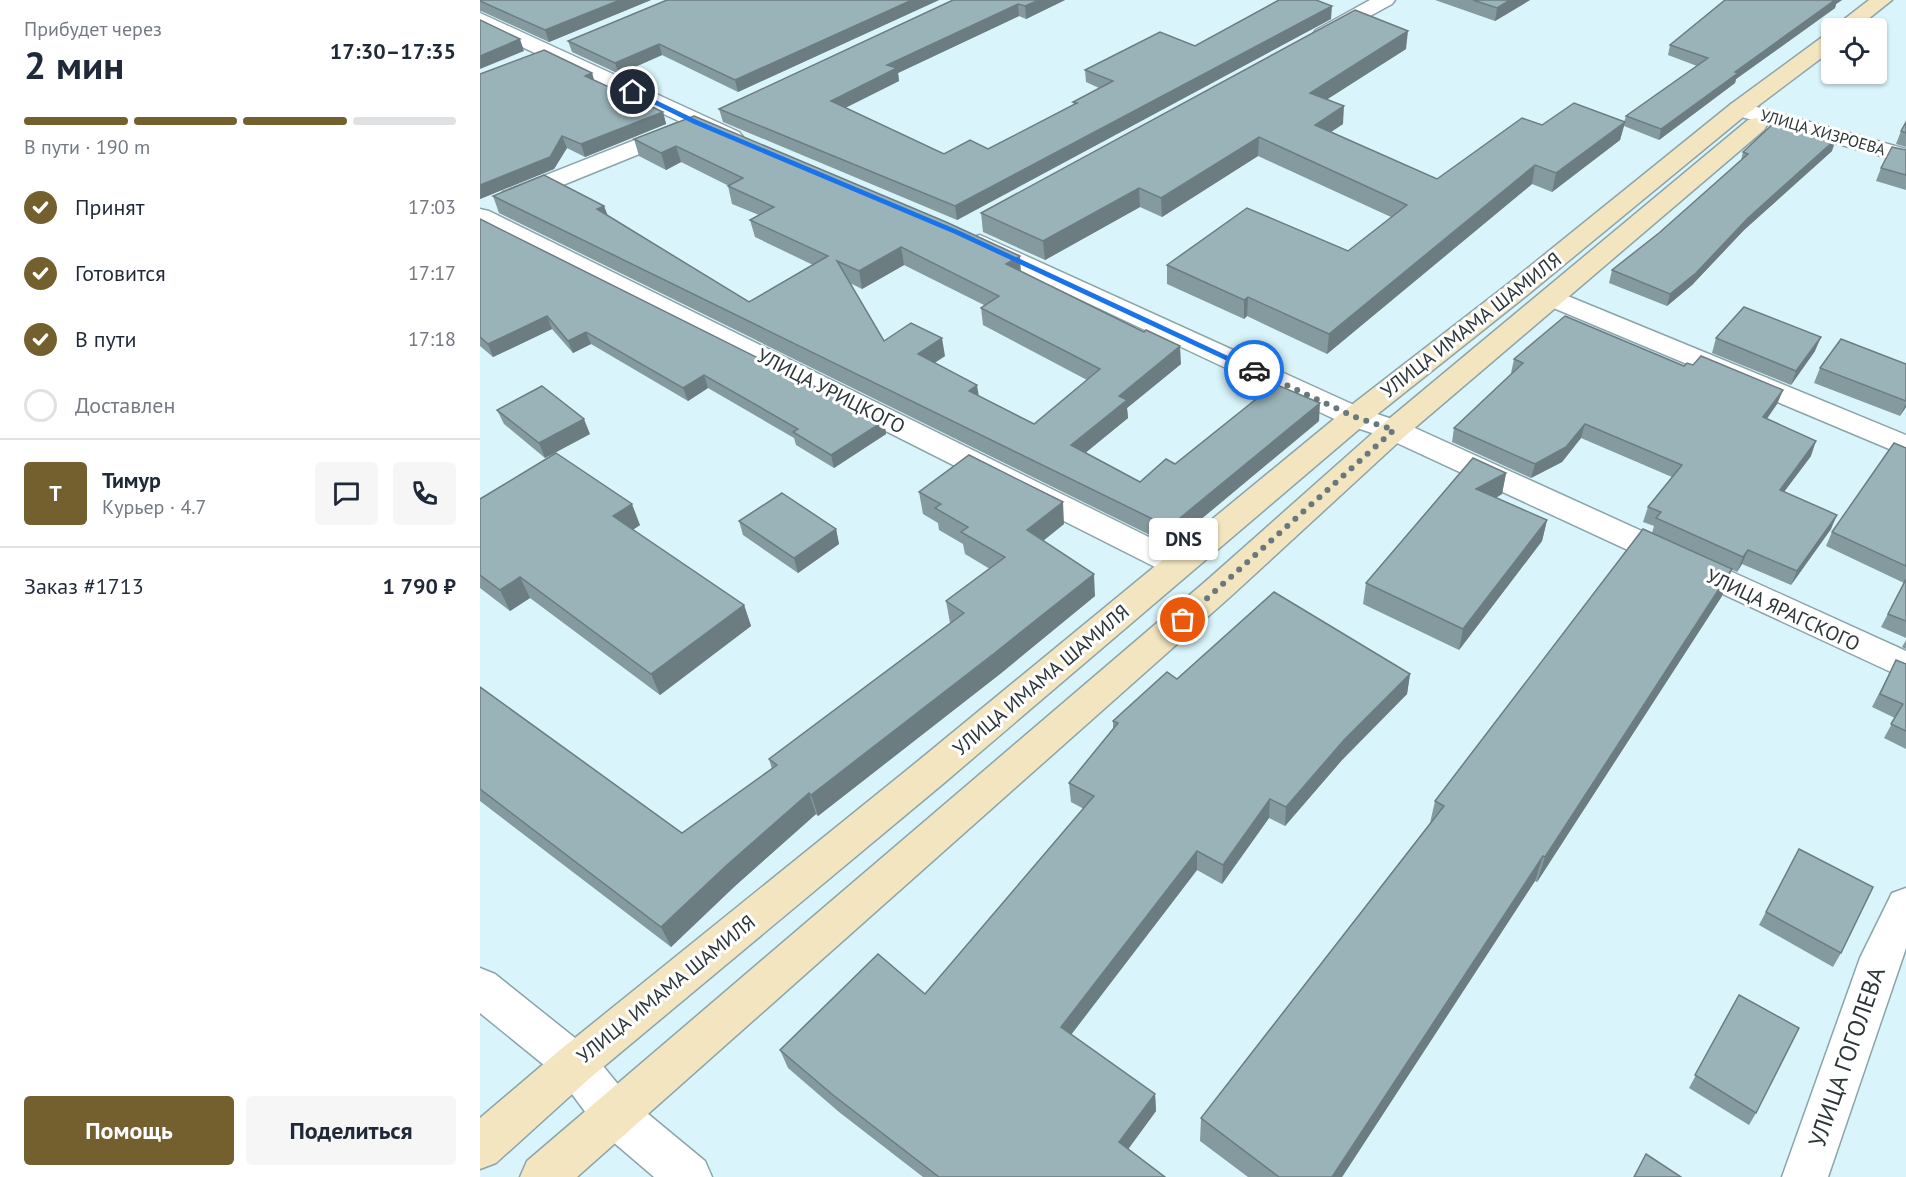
<!DOCTYPE html>
<html lang="ru">
<meta charset="utf-8">
<style>
:root{--surface:#fff;--page:#f6f6f7;--text:#1f2937;--muted:#747a83;--line:#e0e1e3;--accent:#74602f}
body{margin:0;font-family:"PT Sans",sans-serif;background:var(--page);color:var(--text);height:100vh;display:flex;flex-direction:column;font-size:22px;white-space:nowrap}
*{box-sizing:border-box;margin:0}
p{font-size:20px;color:var(--muted)}
.icon{flex:none;width:33px;height:33px;fill:none;stroke:currentColor;stroke-width:2;stroke-linecap:round;stroke-linejoin:round}
.map{position:relative;flex:1;overflow:hidden}
.drawer{display:flex;flex-direction:column;background:var(--surface);width:480px}
.drawer>*{flex:none}
.controls{position:absolute;left:1341px;top:18px;display:grid;gap:12px}
.controls a{display:grid;place-items:center;width:66px;height:66px;border-radius:6px;background:var(--surface);box-shadow:0 2px 4px #0004;font-size:30px}
.pin{position:absolute;display:grid;place-items:center;width:51px;height:51px;color:#fff;margin:-26px;border:3px solid #fff;border-radius:50%;box-shadow:0 2px 6px #0007}
.courier{position:absolute;display:grid;place-items:center;width:60px;height:60px;margin:-30px;border:4px solid #1a73e8;border-radius:50%;background:#fff;color:#222;box-shadow:0 2px 8px #0007}
.bubble{position:absolute;height:42px;border-radius:6px;background:var(--surface);box-shadow:0 2px 4px #0004;font-size:20px;font-weight:800;line-height:42px;text-align:center}
.headline em{font-style:normal;font-weight:800}
.headline div{display:flex;flex-direction:column-reverse}
.headline{display:flex;align-items:center;justify-content:space-between;height:102px;padding:0 24px}
h1{font-size:39px;font-weight:800;line-height:45px}
.bar{display:grid;grid-template-columns:repeat(4,1fr);gap:9px 6px;align-content:center;height:72px;padding:0 24px}
.bar i{height:8px;border-radius:4px;background:var(--line)}
.bar .selected{background:var(--accent)}
.bar p{grid-column:span 4}
.line{display:flex;align-items:center;gap:15px;padding:0 24px;border-top:2px solid var(--line)}
.line div{flex:1}
.round{display:grid;place-items:center;flex:none;width:63px;height:63px;border-radius:6px;background:var(--page)}
ol{padding:0 24px;list-style:none}
li{display:flex;align-items:center;gap:18px;height:66px}
li p{margin-inline-start:auto}
li .icon{padding:6px;border-radius:50%;background:var(--accent);color:#fff;stroke-width:4}
li:last-child{color:var(--muted)}
li i{width:33px;height:33px;border:3px solid var(--line);border-radius:50%}
.primary-button{display:flex;gap:12px;margin-top:auto;padding:12px 24px}
.primary-button a{flex:1;height:69px;border-radius:6px;background:var(--accent);color:#fff;font-size:24px;font-weight:800;line-height:69px;text-align:center}
.primary-button a+a{background:var(--page);color:var(--text)}
main{display:flex;flex:1;min-height:0}
.map>svg:first-child{display:block}
.lines{fill:none;stroke-linecap:round;stroke-linejoin:round}
.minor-casing{stroke:#8ba4aa;stroke-width:3}
.secondary-casing{stroke:#8ba4aa;stroke-width:3}
.minor{fill:#fff;fill-rule:evenodd}
.secondary{fill:#f2e5c0;fill-rule:evenodd}
.wall{fill:#849a9f;fill-rule:evenodd}
.shaded-wall{fill:#6c7d82}
.building{fill:#9ab3b9;stroke:#6c7d82;stroke-width:1.5;fill-rule:evenodd}
.route{fill:#1a73e8}
.done{stroke:#69787c;stroke-width:6;stroke-dasharray:0 10.8}
.labels{text-anchor:middle;stroke-width:6;stroke-linejoin:round;paint-order:stroke}
.far-street-label{font-size:16px;fill:#2c3638;stroke:#fff}
.street-label{font-size:20px;fill:#2c3638;stroke:#fff}
.near-street-label{font-size:24px;fill:#2c3638;stroke:#fff}
</style>
<main>
<section class="drawer">
<div class="headline"><div><h1>2 мин</h1><p>Прибудет через</p></div><em>17:30–17:35</em></div>
<div class="bar"><i class="selected"></i><i class="selected"></i><i class="selected"></i><i></i><p>В пути · 190 m</p></div>
<ol>
<li><svg class="icon" aria-label="check" viewBox="0 0 24 24"><path d="M5 12l5 5 9-10"/></svg>Принят<p>17:03</p></li>
<li><svg class="icon" aria-label="check" viewBox="0 0 24 24"><path d="M5 12l5 5 9-10"/></svg>Готовится<p>17:17</p></li>
<li><svg class="icon" aria-label="check" viewBox="0 0 24 24"><path d="M5 12l5 5 9-10"/></svg>В пути<p>17:18</p></li>
<li><i></i>Доставлен</li>
</ol>
<div class="line" style="height:108px"><b class="round" style="background:var(--accent);color:#fff">Т</b><div><b>Тимур</b><p>Курьер · 4.7</p></div><a class="round"><svg class="icon" aria-label="chat" viewBox="0 0 24 24"><path d="M4 5h16v11H9l-5 4z"/></svg></a><a class="round"><svg class="icon" aria-label="phone" viewBox="0 0 24 24"><path d="M5 4h4l2 5-3 2q2 4 5 5l2-3 5 2v4C11 20 4 13 5 4z"/></svg></a></div>
<div class="line" style="height:78px"><div>Заказ #1713</div><b>1 790 ₽</b></div>
<div class="primary-button"><a>Помощь</a><a>Поделиться</a></div>
</section>
<div class="map">
<svg width="1426" height="1177" viewBox="0 0 1426 1177">
<rect width="100%" height="100%" fill="#d9f4fa"/>
<g class="lines">
<g class="minor-casing">
<g id="minor">
<polygon points="890,0 915,0 912,4 850,38 843,40 836,38 833,34 836,30"/>
<polygon points="0,13 259,132 263,137 259,142 251,144 243,142 0,27"/>
<polygon points="1259,102 1426,149 1426,163 1251,114 1248,109 1251,104"/>
<polygon points="198,123 206,125 210,130 206,135 41,202 32,204 23,202 20,197 23,192"/>
<polygon points="0,209 9,211 691,548 714,552 719,560 714,568 703,571 675,567 0,226"/>
<polygon points="500,235 885,410 924,423 1426,651 1426,679 904,437 865,424 491,248 487,243 491,238"/>
<polygon points="1073,290 1426,435 1426,456 1064,304 1060,298 1064,292"/>
<polygon points="1426,888 1426,948 1348,1177 1302,1177 1380,958 1412,893"/>
<polygon points="0,968 15,974 110,1050 150,1099 225,1161 232,1177 174,1177 118,1129 80,1078 0,1013"/>
</g>
</g>
<g class="secondary-casing">
<g id="secondary">
<polygon points="1389,0 1412,0 1377,28 1355,28 1358,24"/>
<polygon points="1352,33 1352,50 1267,114 1046,296 885,424 464,783 110,1078 16,1163 0,1169 0,1118 80,1050 438,761 865,410 1028,284 1251,104 1345,35"/>
<polygon points="1276,118 1284,120 1287,125 1284,130 924,437 750,597 97,1177 40,1177 47,1161 726,581 904,423 1268,120"/>
</g>
</g>
<use href="#minor" class="minor"/>
<use href="#secondary" class="secondary"/>
</g>
<g class="wall">
<polygon points="0,0 171,0 69,42 1,11 0,12"/>
<polygon points="187,0 459,0 258,92 182,55 139,74 92,52 88,41"/>
<polygon points="473,0 585,0 546,19 539,16 418,73 419,81 365,108 464,154 508,149 594,105 593,102 619,88 606,82 605,70 851,19 477,220 243,122 239,109"/>
<polygon points="955,0 1050,0 1015,21"/>
<polygon points="1245,0 1362,0 1356,4 1355,8 1256,79 1255,83 1179,140 1144,126 1140,140 1072,192 1052,184 847,354 767,316 764,319 687,284 687,265 868,251 911,217 778,156 682,217 660,207 565,260 503,232 501,213 926,49 847,99 863,124 851,132 957,179 1062,125 1144,122 1146,116 1217,66 1188,55 1190,45"/>
<polygon points="112,73 114,80 183,112 186,124 105,157 87,148 74,169 0,199 0,74"/>
<path d="M214,116l327,155 160,93 -54,44 1,10 -43,35 55,29 35,-18 144,-43 -149,124 -671,-332 -6,-17 111,10 4,10 141,86 64,-37 -58,-28 -5,-17 9,-5 -27,-11 -4,-18h1l-48,-24 -15,8 -27,-14 -5,-17zM424,265l80,40 -3,3 2,17 104,55 -53,44 -55,-28 -45,-33 11,-7 -61,-15 -34,-58 12,6z"/>
<polygon points="1426,122 1426,147 1416,144 1421,131"/>
<polygon points="1426,150 1426,190 1396,181 1401,168"/>
<polygon points="1352,151 1264,230 1212,285 1187,306 1129,283 1132,270 1179,233 1261,160 1263,152"/>
<polygon points="0,219 404,421 406,434 354,468 316,445 314,438 228,388 208,401 111,344 93,353 72,329 13,357 0,346"/>
<polygon points="1236,338 1335,351 1311,385 1232,353"/>
<polygon points="1034,359 1204,366 1213,365 1303,390 1297,404 1287,419 1331,456 1304,492 1351,529 1311,585 1262,564 1257,572 1172,533 1174,526 1163,522 1168,507 1192,477 1101,438 1082,462 1051,478 972,442 974,428 1032,374 1031,373"/>
<polygon points="1426,364 1426,407 1420,416 1334,383 1340,368"/>
<polygon points="17,410 110,434 65,458 24,424"/>
<polygon points="1426,448 1426,638 1401,627 1424,583 1346,546 1352,532"/>
<polygon points="1026,473 1022,494 1016,498 1067,520 1062,541 979,650 883,604 886,583"/>
<polygon points="439,492 584,524 563,541 615,596 520,674 338,816 336,814 255,886 191,947 0,801 0,687 202,833 292,769 289,759 470,623 466,601 510,569 485,554 483,544 459,530 458,523 443,514"/>
<polygon points="0,499 160,525 152,530 264,605 271,626 180,695 50,598 30,611 0,588"/>
<polygon points="259,521 356,529 359,544 318,573 263,535"/>
<polygon points="1242,596 1057,882 1055,881 862,1177 768,1177 720,1141 721,1118 950,823 955,801"/>
<polygon points="1426,640 1426,649 1422,647"/>
<polygon points="1416,660 1426,664 1426,749 1404,738 1415,718 1392,707"/>
<polygon points="930,674 927,694 862,760 805,826 789,818 742,884 717,870 591,1035 675,1094 676,1111 648,1149 685,1177 443,1177 359,1112 308,1068 300,1050 445,994 604,809 591,802 589,783 633,729 633,721 697,679"/>
<polygon points="1319,849 1361,953 1353,967 1279,925"/>
<polygon points="1259,995 1276,1113 1269,1125 1209,1088"/>
</g>
<g class="shaded-wall">
<polygon points="140,0 171,0 69,42 65,30"/>
<polygon points="432,0 459,0 258,92 255,80"/>
<polygon points="559,0 585,0 546,19 545,6"/>
<polygon points="1030,0 1050,0 1015,21 1017,8"/>
<polygon points="1355,0 1362,0 1356,4 1355,8 1256,79 1255,83 1179,140 1181,129 1255,72"/>
<polygon points="538,4 539,16 418,73 419,81 353,114 351,101 407,65"/>
<polygon points="852,6 851,19 477,220 475,206"/>
<polygon points="928,31 926,49 829,111 830,93"/>
<polygon points="40,39 44,51 0,69 0,56"/>
<polygon points="179,44 182,55 139,74 135,63"/>
<polygon points="112,73 115,84 105,76"/>
<polygon points="864,106 863,124 834,143 835,125"/>
<polygon points="183,112 186,124 105,157 101,144"/>
<polygon points="1145,122 1140,140 1072,192 1076,173"/>
<polygon points="82,136 87,148 74,169 0,199 0,185"/>
<polygon points="779,137 778,156 682,217 681,198"/>
<polygon points="1356,139 1352,151 1264,230 1212,285 1187,306 1190,294 1268,218"/>
<polygon points="196,146 201,162 186,170 181,153"/>
<polygon points="1055,165 1052,184 847,354 849,334"/>
<polygon points="659,188 660,207 565,260 563,241"/>
<polygon points="124,206 130,223 117,209"/>
<polygon points="421,247 424,265 382,289 379,271"/>
<polygon points="540,256 541,274 526,264"/>
<polygon points="768,297 767,316 764,319 764,300"/>
<polygon points="67,316 72,329 13,357 8,344"/>
<polygon points="106,332 111,344 93,353 88,341"/>
<polygon points="1341,337 1335,351 1311,385 1316,371"/>
<polygon points="462,338 465,356 441,372 438,354"/>
<polygon points="700,346 701,364 647,408 648,418 593,463 591,445 639,396"/>
<polygon points="224,375 228,388 208,401 203,388"/>
<polygon points="497,385 500,403 489,391"/>
<polygon points="1303,390 1297,404 1277,432 1283,417"/>
<polygon points="840,403 839,421 690,545 689,527"/>
<polygon points="1426,403 1426,407 1420,416"/>
<polygon points="104,419 110,434 65,458 59,443"/>
<polygon points="404,421 406,434 354,468 351,455"/>
<polygon points="1105,424 1101,438 1082,462 1051,478 1055,464"/>
<polygon points="1336,441 1331,456 1294,505 1300,490"/>
<polygon points="1026,473 1022,494 993,510 996,489"/>
<polygon points="583,502 584,524 549,552 547,530"/>
<polygon points="152,504 160,525 141,538 133,516"/>
<polygon points="1357,515 1351,529 1311,585 1317,571"/>
<polygon points="1067,520 1062,541 979,650 983,629"/>
<polygon points="356,529 359,544 318,573 314,558"/>
<polygon points="1268,550 1262,564 1257,572 1263,557"/>
<polygon points="1252,569 1242,596 1057,882 1065,857"/>
<polygon points="614,574 615,596 520,674 338,816 331,795"/>
<polygon points="40,577 50,598 30,611 20,590"/>
<polygon points="264,605 271,626 180,695 171,674"/>
<polygon points="930,674 927,694 862,760 805,826 806,807 864,740"/>
<polygon points="329,793 336,814 255,886 191,947 181,927 247,865"/>
<polygon points="790,799 789,818 742,884 743,865"/>
<polygon points="717,851 717,870 583,1045 581,1027"/>
<polygon points="1063,856 1055,881 862,1177 852,1177"/>
<polygon points="675,1094 676,1111 641,1159 639,1142"/>
</g>
<g class="building">
<polygon points="0,0 140,0 65,30 0,1"/>
<polygon points="187,0 432,0 255,80 179,44 135,63 88,41"/>
<polygon points="473,0 559,0 545,6 538,4 407,65 417,68 351,101 464,154 490,140 508,149 597,103 593,102 633,81 605,70 680,32 715,46 799,0 836,0 852,6 475,206 239,109"/>
<polygon points="993,0 1030,0 1017,8"/>
<polygon points="1245,0 1355,0 1255,72 1258,73 1181,129 1146,116 1228,58 1190,45"/>
<polygon points="875,10 928,31 830,93 864,106 835,125 957,179 1042,118 1062,125 1094,103 1145,122 1076,173 1055,165 849,334 768,297 764,300 687,265 767,208 868,251 927,205 779,137 681,198 659,188 563,241 501,213"/>
<polygon points="0,20 40,39 0,56"/>
<polygon points="64,50 112,73 105,76 183,112 101,144 82,136 70,157 0,185 0,74"/>
<path d="M214,116l252,106 74,34 -14,8 138,68 2,-2 34,16 -61,50 8,4 -56,45 69,37 26,-23 9,5 100,-80 45,19 -151,124 -676,-331 51,-21 60,31 -7,3 152,93 79,-46 -78,-36 24,-13 -46,-21 15,-8 -67,-32 -15,7 -27,-14zM421,247l98,49 -18,12 119,61 -66,55 -65,-33 8,-6 -59,-31 24,-16 -31,-15 -27,18 -47,-80 22,10z"/>
<polygon points="1296,121 1356,139 1268,218 1216,273 1190,294 1132,270 1179,233 1268,154 1263,152"/>
<polygon points="1426,122 1426,133 1421,131"/>
<polygon points="1412,147 1426,150 1426,175 1401,168"/>
<polygon points="0,219 404,421 351,455 313,432 318,429 224,375 203,388 106,332 88,341 67,316 8,344 0,337"/>
<polygon points="1264,307 1341,337 1316,371 1236,338"/>
<polygon points="1085,316 1204,366 1207,363 1213,365 1221,356 1303,390 1283,417 1336,441 1300,490 1357,515 1317,571 1268,550 1263,557 1176,518 1181,512 1168,507 1202,465 1105,424 1086,447 1055,464 974,428 1043,363 1034,359"/>
<polygon points="1361,339 1426,364 1426,401 1340,368"/>
<polygon points="62,386 104,419 59,443 17,410"/>
<polygon points="1414,443 1426,448 1426,566 1352,532"/>
<polygon points="76,453 152,504 133,516 264,605 171,674 40,577 20,590 0,575 0,499"/>
<polygon points="489,455 583,502 547,530 614,574 516,652 331,795 329,793 247,865 181,927 0,789 0,687 202,833 297,765 289,759 484,613 466,601 525,557 481,532 488,527 455,508 461,504 439,492"/>
<polygon points="993,458 1026,473 996,489 1067,520 983,629 886,583"/>
<polygon points="302,493 356,529 314,558 259,521"/>
<polygon points="1163,529 1252,569 1065,857 1063,856 852,1177 799,1177 721,1118 964,806 955,801"/>
<polygon points="1426,579 1426,621 1408,614"/>
<polygon points="794,592 930,674 864,740 806,807 790,799 743,865 717,851 581,1027 675,1094 639,1142 685,1177 459,1177 353,1095 300,1050 398,954 445,994 614,796 589,783 638,723 633,721 687,672 697,679"/>
<polygon points="1416,660 1426,664 1426,731 1411,724 1423,704 1400,694"/>
<polygon points="1319,849 1393,887 1361,953 1286,912"/>
<polygon points="1259,995 1319,1028 1276,1113 1215,1075"/>
<polygon points="1166,1154 1201,1177 1154,1177"/>
</g>
<polygon class="route" points="151,90 155,90 219,121 480,231 778,370 771,372 475,234 214,124 151,93"/>
<g class="lines">
<polyline class="done" points="703,620 914,430 875,417 774,370"/>
</g>
<g class="labels">
<g class="far-street-label">
<text transform="translate(1343 132) rotate(16)" y="6">УЛИЦА ХИЗРОЕВА</text>
</g>
<g class="street-label">
<text transform="translate(991 325) rotate(-38)" y="7">УЛИЦА ИМАМА ШАМИЛЯ</text>
<text transform="translate(351 391) rotate(27)" y="7">УЛИЦА УРИЦКОГО</text>
<text transform="translate(1303 610) rotate(25)" y="7">УЛИЦА ЯРАГСКОГО</text>
<text transform="translate(561 680) rotate(-40)" y="7">УЛИЦА ИМАМА ШАМИЛЯ</text>
<text transform="translate(186 989) rotate(-39)" y="7">УЛИЦА ИМАМА ШАМИЛЯ</text>
</g>
<g class="near-street-label">
<text transform="translate(1367 1057) rotate(-71)" y="8">УЛИЦА ГОГОЛЕВА</text>
</g>
</g>
</svg>
<div class="controls">
<a><svg class="icon" aria-label="locate" viewBox="0 0 24 24"><circle cx="12" cy="12" r="6"/><path d="M12 2v4M12 18v4M2 12h4M18 12h4"/></svg></a>
</div>
<div class="pin" style="left:703px;top:620px;background:#ea580c"><svg class="icon" aria-label="bag" viewBox="0 0 24 24"><path d="M5 8h14l-1 12H6zM9 8a3 3 0 0 1 6 0"/></svg></div>
<div class="pin" style="left:153px;top:92px;background:#1f2937"><svg class="icon" aria-label="home" viewBox="0 0 24 24"><path d="M3 11l9-7 9 7M6 9v11h12V9"/></svg></div>
<div class="courier" style="left:774px;top:370px"><svg class="icon" aria-label="car" viewBox="0 0 24 24"><path d="M5 17H2v-5l4-1 3-4h7l3 4 3 1v5h-3M9 17h6M6 11h13"/><circle cx="7" cy="17" r="2"/><circle cx="17" cy="17" r="2"/></svg></div>
<div class="bubble" style="left:669px;top:518px;width:69px">DNS</div>
</div>
</main>
